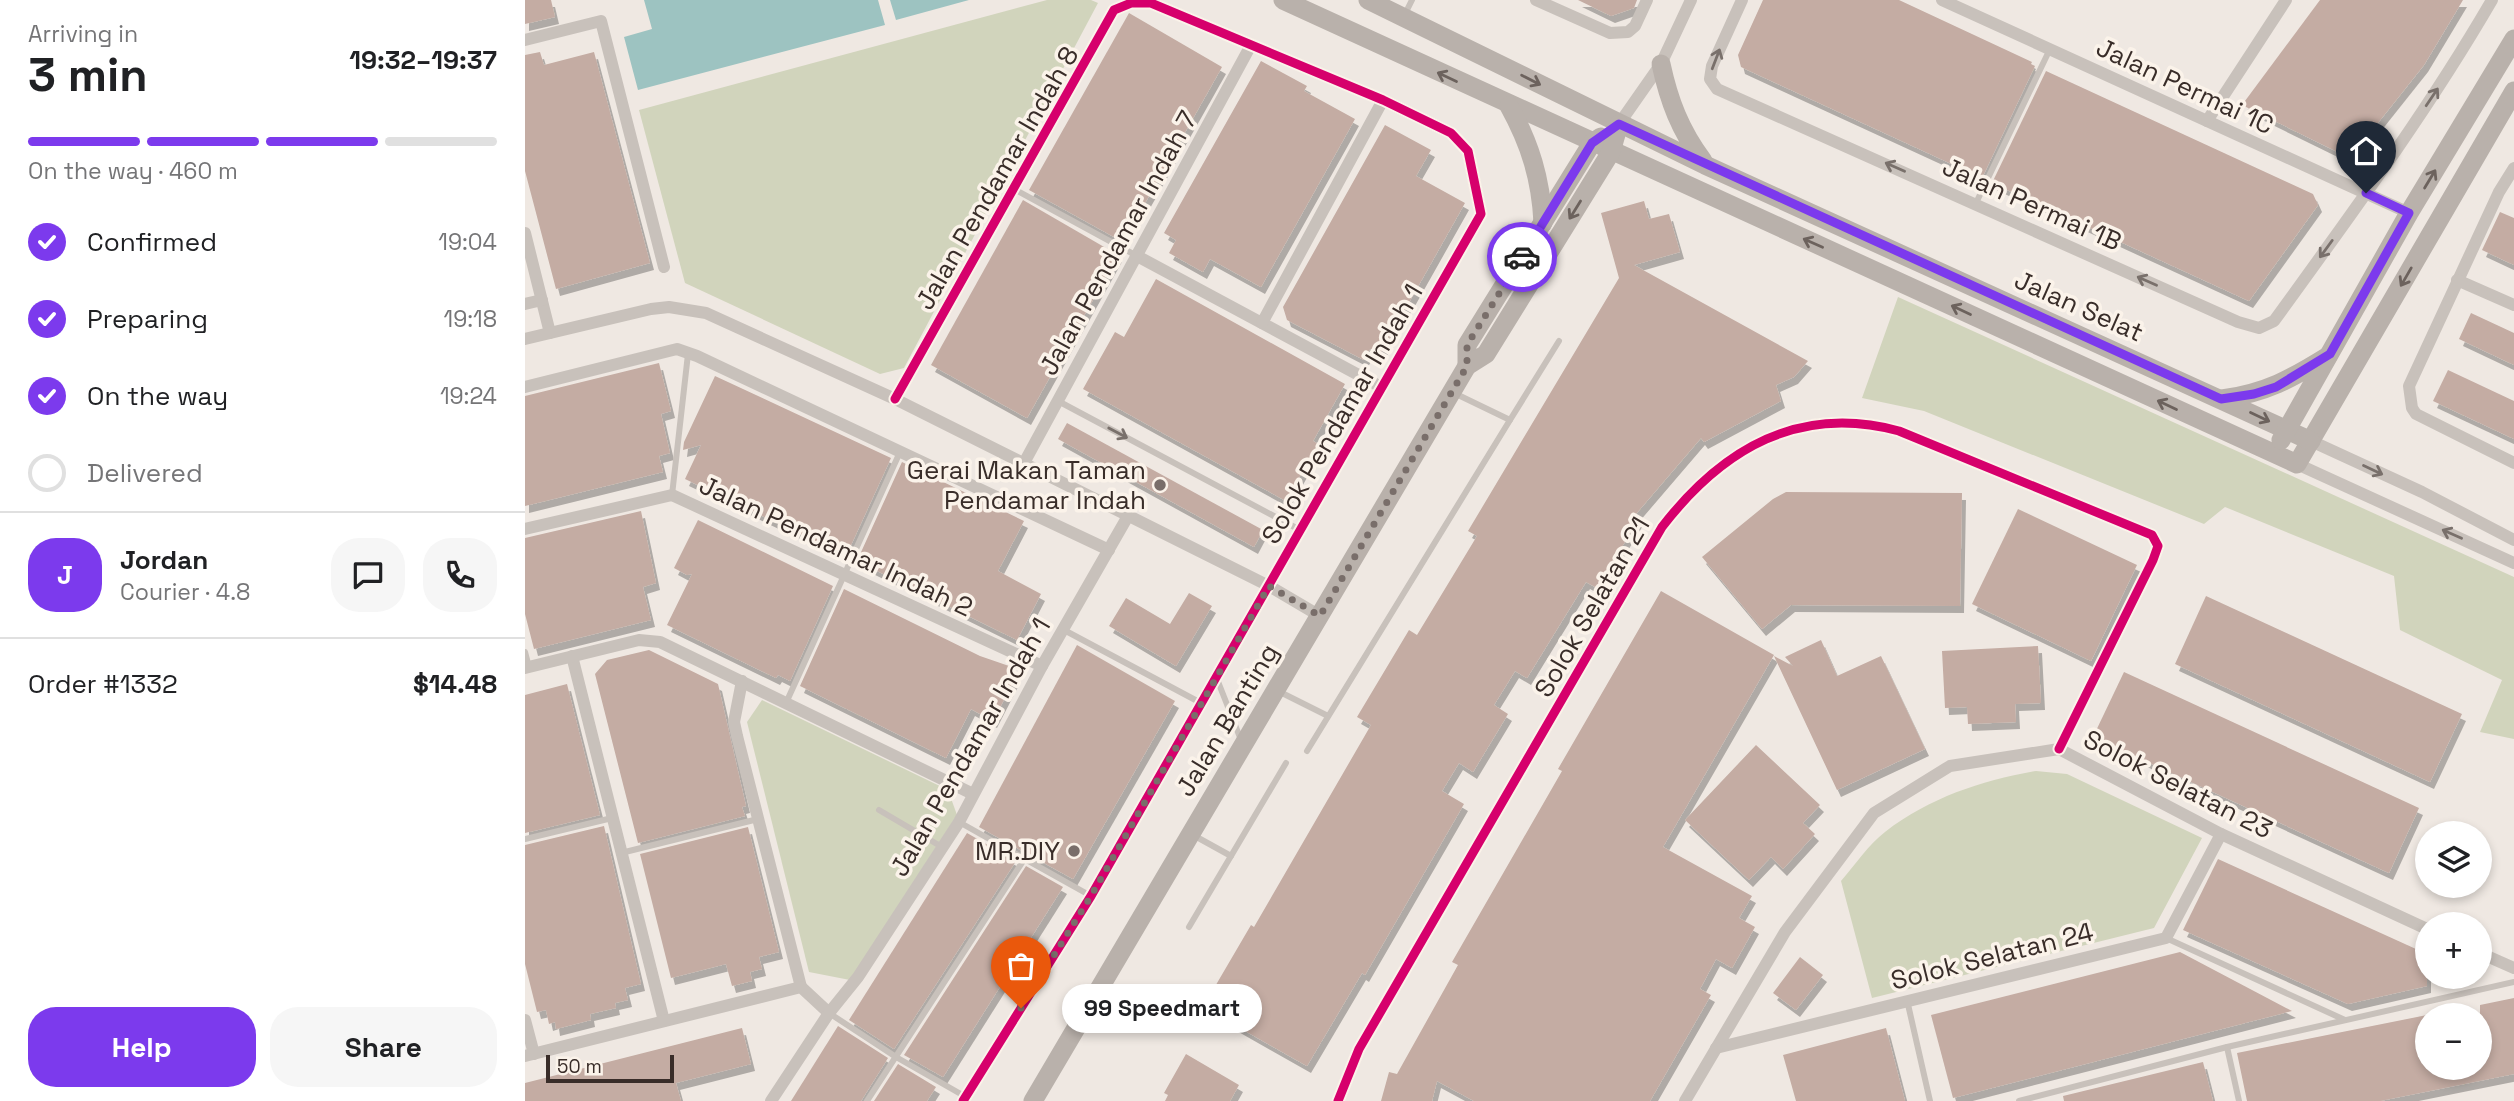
<!DOCTYPE html>
<meta charset="utf-8">
<style>
:root{--surface:#fff;--page:#f6f6f6;--text:#202124;--muted:#757577;--line:#e0e0e0;--accent:#7c3aed}
body{margin:0;font-family:"Space Grotesk",sans-serif;background:var(--page);color:var(--text);height:100vh;display:flex;flex-direction:column;font-size:26px;white-space:nowrap}
*{box-sizing:border-box;margin:0}
p{font-size:23px;color:var(--muted)}
.icon{flex:none;width:38px;height:38px;fill:none;stroke:currentColor;stroke-width:2;stroke-linecap:round;stroke-linejoin:round}
.map{position:relative;flex:1;overflow:hidden}
.panel{display:flex;flex-direction:column;background:var(--surface);width:525px}
.panel>*{flex:none}
.controls{position:absolute;left:1890px;top:821px;display:grid;gap:14px}
.controls a{display:grid;place-items:center;width:77px;height:77px;border-radius:50%;background:var(--surface);box-shadow:0 4px 10px #0003;font-size:35px}
.scale{position:absolute;left:21px;bottom:18px;width:128px;box-sizing:border-box;padding-left:7px;border:4px solid #392d29;border-top:0;font-size:19px;line-height:24px;white-space:nowrap;color:#392d29;-webkit-text-stroke:5px #fbf3ea;paint-order:stroke}
.pin{position:absolute;display:grid;place-items:center;width:60px;height:60px;color:#fff;margin:-72px -30px;border-radius:50% 50% 50% 0;rotate:-45deg;box-shadow:0 0 7px #0007}
.pin .icon{rotate:45deg}
.courier{position:absolute;display:grid;place-items:center;width:70px;height:70px;margin:-35px;border:5px solid #7c3aed;border-radius:50%;background:#fff;color:#222;box-shadow:0 2px 9px #0007}
.bubble{position:absolute;height:49px;border-radius:24px;background:var(--surface);box-shadow:0 4px 10px #0003;font-size:23px;font-weight:800;line-height:49px;text-align:center}
.overview em{font-style:normal;font-weight:800}
.overview div{display:flex;flex-direction:column-reverse}
.overview{display:flex;align-items:center;justify-content:space-between;height:119px;padding:0 28px}
h1{font-size:46px;font-weight:800;line-height:52px}
.bar{display:grid;grid-template-columns:repeat(4,1fr);gap:10px 7px;align-content:center;height:84px;padding:0 28px}
.bar i{height:9px;border-radius:5px;background:var(--line)}
.bar .active{background:var(--accent)}
.bar p{grid-column:span 4}
.line{display:flex;align-items:center;gap:18px;padding:0 28px;border-top:2px solid var(--line)}
.line div{flex:1}
.round{display:grid;place-items:center;flex:none;width:74px;height:74px;border-radius:28px;background:var(--page)}
ol{padding:0 28px;list-style:none}
li{display:flex;align-items:center;gap:21px;height:77px}
li p{margin-inline-start:auto}
li .icon{padding:7px;border-radius:50%;background:var(--accent);color:#fff;stroke-width:4}
li:last-child{color:var(--muted)}
li i{width:38px;height:38px;border:4px solid var(--line);border-radius:50%}
.primary-button{display:flex;gap:14px;margin-top:auto;padding:14px 28px}
.primary-button a{flex:1;height:80px;border-radius:28px;background:var(--accent);color:#fff;font-size:28px;font-weight:800;line-height:80px;text-align:center}
.primary-button a+a{background:var(--page);color:var(--text)}
main{display:flex;flex:1;min-height:0}
.map>svg:first-child{display:block}
.green{fill:#d1d4bc}
.water{fill:#9dc3c1}
.building{fill:#c4aca3;filter:url(#shadow)}
.lines{fill:none;stroke-linecap:round;stroke-linejoin:round}
.service{stroke:#c8c1bb;stroke-width:6}
.minor{stroke:#c8c1bb;stroke-width:12}
.secondary{stroke:#b9b1ab;stroke-width:19}
.cycleway-casing{stroke:#fbf3ea;stroke-width:13}
.cycleway{stroke:#d6006c;stroke-width:9}
.oneway{stroke:#79706b}
.oneway2{stroke:#6c625d}
.done{stroke:#796e6a;stroke-width:7;stroke-dasharray:0 12.6}
.route{stroke:#7c3aed;stroke-width:9}
.poi-dot{fill:#796e6a;stroke:#fbf3ea;stroke-width:2.5}
.labels{text-anchor:middle;stroke-width:7;stroke-linejoin:round;paint-order:stroke}
.street-label{font-size:26px;fill:#392d29;stroke:#fbf3ea}
.poi-label{font-size:26px;fill:#392d29;stroke:#fbf3ea;text-anchor:end}
</style>
<main>
<section class="panel">
<div class="overview"><div><h1>3 min</h1><p>Arriving in</p></div><em>19:32–19:37</em></div>
<div class="bar"><i class="active"></i><i class="active"></i><i class="active"></i><i></i><p>On the way · 460 m</p></div>
<ol>
<li><svg class="icon" aria-label="check" viewBox="0 0 24 24"><path d="M5 12l5 5 9-10"/></svg>Confirmed<p>19:04</p></li>
<li><svg class="icon" aria-label="check" viewBox="0 0 24 24"><path d="M5 12l5 5 9-10"/></svg>Preparing<p>19:18</p></li>
<li><svg class="icon" aria-label="check" viewBox="0 0 24 24"><path d="M5 12l5 5 9-10"/></svg>On the way<p>19:24</p></li>
<li><i></i>Delivered</li>
</ol>
<div class="line" style="height:126px"><b class="round" style="background:var(--accent);color:#fff">J</b><div><b>Jordan</b><p>Courier · 4.8</p></div><a class="round"><svg class="icon" aria-label="chat" viewBox="0 0 24 24"><path d="M4 5h16v11H9l-5 4z"/></svg></a><a class="round"><svg class="icon" aria-label="phone" viewBox="0 0 24 24"><path d="M5 4h4l2 5-3 2q2 4 5 5l2-3 5 2v4C11 20 4 13 5 4z"/></svg></a></div>
<div class="line" style="height:91px"><div>Order #1332</div><b>$14.48</b></div>
<div class="primary-button"><a>Help</a><a>Share</a></div>
</section>
<div class="map">
<svg width="1989" height="1101" viewBox="0 0 1989 1101">
<defs>
<filter id="shadow"><feDropShadow dx="4" dy="7" stdDeviation="0" flood-color="#0004"/></filter>
</defs>
<rect width="100%" height="100%" fill="#efe8e2"/>
<g class="green">
<polygon points="522,0 566,0 573,3 379,368 355,374 160,283 114,110"/>
<polygon points="1373,297 1989,577 1989,739 1955,732 1977,680 1875,630 1869,576 1700,507 1679,524 1399,411 1337,398"/>
<polygon points="237,700 423,790 432,815 325,980 284,972 222,722"/>
<path d="M1511,771l31,3 135,64 -48,90 -282,70 -31,-117c14,-16 28,-37 44,-49 46,-35 96,-51 151,-61z"/>
</g>
<g class="water">
<polygon points="119,0 353,0 360,25 113,90 99,37 127,29"/>
<polygon points="365,0 444,0 371,20"/>
</g>
<g class="building">
<polygon points="0,0 26,0 30,17 0,24"/>
<polygon points="1053,0 1112,0 1109,8 1086,16"/>
<polygon points="1238,0 1374,0 1507,62 1506,64 1510,66 1457,178 1216,67 1213,55"/>
<polygon points="1795,0 1938,0 1899,65 1825,158 1717,105"/>
<polygon points="604,13 697,67 598,242 504,190"/>
<polygon points="15,52 19,65 69,52 125,263 31,289 0,171 0,55"/>
<polygon points="736,61 782,86 779,91 830,119 736,287 685,259 678,272 644,253 651,240 639,233"/>
<polygon points="1521,71 1788,194 1793,205 1724,301 1467,183"/>
<polygon points="860,125 906,150 891,176 940,203 855,354 845,349 839,360 762,320 758,307"/>
<polygon points="498,200 593,255 502,418 406,365"/>
<polygon points="1119,201 1124,219 1144,214 1155,252 1109,265 1283,361 1269,377 1251,385 1256,401 1179,442 1176,438 1110,515 1115,517 1072,588 1061,582 1002,678 990,671 969,705 983,714 948,772 934,763 917,791 939,804 840,975 837,973 782,1066 678,1007 726,925 729,927 846,725 832,717 884,630 892,635 952,536 943,531 1094,278 1076,213"/>
<polygon points="1975,212 1989,218 1989,265 1957,250"/>
<polygon points="631,279 820,384 788,441 793,444 761,501 558,389 590,332 599,337"/>
<polygon points="1946,313 1989,333 1989,365 1934,339"/>
<polygon points="134,363 146,411 136,414 145,453 134,456 138,472 0,506 0,396"/>
<polygon points="1923,370 1989,401 1989,439 1908,401"/>
<polygon points="190,376 366,458 321,556 160,479 176,445 158,450 159,442"/>
<polygon points="542,423 738,530 729,547 533,439"/>
<polygon points="377,462 499,521 473,571 516,594 492,640 332,561"/>
<polygon points="1261,492 1437,493 1435,606 1266,605 1237,629 1177,557 1248,499"/>
<polygon points="1493,509 1612,565 1566,661 1447,604"/>
<polygon points="116,511 131,583 118,587 126,620 9,649 0,614 0,538"/>
<polygon points="173,520 308,586 265,681 253,675 251,678 142,625 167,574 162,575 149,568"/>
<polygon points="319,589 455,656 484,666 489,680 468,721 446,709 421,758 275,686"/>
<polygon points="1136,591 1249,655 1138,847 1227,896 1214,918 1230,927 1207,968 1191,959 1175,989 1186,995 1125,1101 949,1101 912,1081 907,1101 856,1101 864,1072 872,1074 933,965 927,962 1037,771 1033,769"/>
<polygon points="664,593 687,606 651,666 584,626 601,598 645,624"/>
<polygon points="1681,596 1937,714 1905,782 1650,664"/>
<polygon points="1296,640 1312,676 1356,656 1400,749 1312,790 1249,656 1268,666 1260,657"/>
<polygon points="552,645 650,701 548,879 454,827"/>
<polygon points="1513,646 1516,703 1490,704 1491,722 1443,724 1442,707 1420,708 1417,651"/>
<polygon points="124,650 193,684 221,806 217,807 220,816 113,843 70,674 82,660"/>
<polygon points="1599,672 1894,808 1864,873 1568,737"/>
<polygon points="42,684 75,815 0,833 0,695"/>
<polygon points="1231,745 1295,805 1278,823 1290,834 1258,869 1246,857 1224,880 1160,820"/>
<polygon points="79,826 116,984 100,988 103,1000 90,1003 91,1008 65,1014 66,1020 31,1029 30,1022 24,1024 21,1010 12,1012 0,964 0,845"/>
<polygon points="223,827 254,952 234,957 237,969 225,972 227,981 207,986 201,964 146,978 115,854"/>
<polygon points="442,833 491,861 369,1049 324,1020"/>
<polygon points="1693,859 1902,954 1902,986 1823,1004 1658,930"/>
<polygon points="501,866 538,887 418,1077 379,1055"/>
<polygon points="1655,952 1767,1011 1428,1098 1406,1015"/>
<polygon points="1275,957 1298,975 1271,1010 1248,993"/>
<polygon points="1989,998 1989,1074 1855,1101 1722,1101 1712,1053 1902,1015 1902,1068 1955,1068 1955,1005"/>
<polygon points="313,1026 363,1058 336,1101 266,1101"/>
<polygon points="217,1028 226,1064 151,1083 156,1101 0,1101 0,1083"/>
<polygon points="1361,1028 1380,1101 1271,1101 1258,1055"/>
<polygon points="661,1054 714,1085 705,1101 640,1101 643,1095 639,1093"/>
<polygon points="1678,1062 1688,1101 1539,1101 1538,1096"/>
<polygon points="373,1064 411,1087 402,1101 349,1101"/>
</g>
<g class="lines">
<g class="service">
<polyline points="880,14 887,0"/>
<polyline points="489,189 612,256"/>
<polyline points="1451,203 1525,49"/>
<polyline points="929,393 985,420 1034,341"/>
<polyline points="533,401 775,530"/>
<polyline points="147,495 163,354"/>
<polyline points="539,630 676,703"/>
<polyline points="0,652 4,667"/>
<polyline points="692,679 716,740"/>
<polyline points="755,692 803,716"/>
<polyline points="261,703 375,452"/>
<polyline points="782,751 985,420"/>
<polyline points="354,810 417,847"/>
<polyline points="434,822 566,896"/>
<polyline points="668,835 706,856"/>
<polyline points="0,839 87,818"/>
<polyline points="96,853 233,819"/>
<polyline points="664,927 761,763"/>
<polyline points="1641,938 1820,1020"/>
<polyline points="1382,1000 1405,1101"/>
<polyline points="304,1013 371,1057 441,1097"/>
<polyline points="1702,1047 1714,1101"/>
<polyline points="342,1101 500,858"/>
<polyline points="1494,1101 1702,1047 1989,982"/>
</g>
<g class="minor">
<polyline points="1011,0 1085,33 1103,32 1110,26 1122,0"/>
<path d="M1217,0l-30,66 -2,13 7,10 521,233 21,6 15,-7c76,-105 153,-209 218,-321"/>
<polyline points="1417,0 1884,213"/>
<polyline points="0,40 76,21 139,267"/>
<polyline points="1682,121 1761,0"/>
<polyline points="1094,124 1136,64 1166,0"/>
<polyline points="1989,168 1974,192 1884,386 1887,408 1891,414 1989,463"/>
<polyline points="0,233 25,333"/>
<polyline points="612,256 856,387"/>
<polyline points="1932,280 1989,305"/>
<polyline points="0,304 17,300"/>
<polyline points="737,323 858,100"/>
<polyline points="0,339 126,309 144,307 181,313 370,399 744,586 795,616"/>
<polyline points="0,387 152,349 172,356 584,550"/>
<polyline points="370,399 589,10 606,3 626,3 858,100 926,133 943,151 956,214 566,896 438,1101"/>
<polyline points="1786,441 1897,492 1989,540"/>
<polyline points="499,463 726,45"/>
<polyline points="1772,464 1989,563"/>
<polyline points="0,529 147,495 517,666"/>
<polyline points="47,656 139,1021"/>
<polyline points="0,668 114,640 135,642 448,794"/>
<polyline points="217,681 209,722 212,736 276,987"/>
<polyline points="1955,953 1989,968"/>
<polyline points="0,1020 9,1054"/>
<polyline points="1191,1048 1641,938 1696,834"/>
<polyline points="0,1056 276,987 304,1013"/>
<polyline points="246,1101 304,1013 333,977 434,822 517,666 603,516"/>
<path d="M813,1101l21,-52 303,-522c61,-79 137,-123 237,-96l253,104 6,11 -5,14 -94,189"/>
<polyline points="1160,1101 1260,932 1349,813 1425,766 1534,749 1696,834 1902,929"/>
</g>
<g class="secondary">
<polyline points="758,0 1772,464 1989,91"/>
<polyline points="843,0 1180,165 1786,441"/>
<path d="M1136,64c8,37 19,66 42,97"/>
<path d="M984,106c21,38 32,73 34,117"/>
<polyline points="942,366 942,345 1067,143 1076,137"/>
<path d="M1697,399c44,-6 69,-20 106,-43"/>
<polyline points="1756,440 1884,213 1989,39"/>
<polyline points="508,1101 942,366 961,354 1086,152 1094,124"/>
</g>
<g class="cycleway-casing">
<g id="cycleway">
<polyline points="370,399 589,10 606,3 626,3 858,100 926,133 943,151 956,214 566,896 438,1101"/>
<path d="M813,1101l21,-52 303,-522c61,-79 137,-123 237,-96l253,104 6,11 -5,14 -94,189"/>
</g>
</g>
<use href="#cycleway" class="cycleway"/>
</g>
<defs><path id="oneway-shaft" d="M-6 0H5M1.5-3L5.5 0L1.5 3" fill="none" stroke-width="1.6" stroke-linecap="round" stroke-linejoin="round" transform="scale(1.75)"/></defs>
<g class="oneway">
<use href="#oneway-shaft" transform="translate(1191 59) rotate(-69)"/>
<use href="#oneway-shaft" transform="translate(1907 97) rotate(-56)"/>
<use href="#oneway-shaft" transform="translate(1370 167) rotate(-156)"/>
<use href="#oneway-shaft" transform="translate(1801 249) rotate(126)"/>
<use href="#oneway-shaft" transform="translate(1622 281) rotate(-156)"/>
<use href="#oneway-shaft" transform="translate(593 433) rotate(28)"/>
<use href="#oneway-shaft" transform="translate(1848 470) rotate(25)"/>
<use href="#oneway-shaft" transform="translate(1927 534) rotate(-156)"/>
</g>
<g class="oneway2">
<use href="#oneway-shaft" transform="translate(922 77) rotate(-155)"/>
<use href="#oneway-shaft" transform="translate(1006 80) rotate(27)"/>
<use href="#oneway-shaft" transform="translate(1905 179) rotate(-59)"/>
<use href="#oneway-shaft" transform="translate(1050 210) rotate(122)"/>
<use href="#oneway-shaft" transform="translate(1288 243) rotate(-156)"/>
<use href="#oneway-shaft" transform="translate(1881 277) rotate(120)"/>
<use href="#oneway-shaft" transform="translate(1436 310) rotate(-155)"/>
<use href="#oneway-shaft" transform="translate(1642 405) rotate(-155)"/>
<use href="#oneway-shaft" transform="translate(1735 417) rotate(25)"/>
</g>
<g class="lines">
<polyline class="done" points="496,1008 566,896 744,586 795,616 942,366 942,345 997,257"/>
<polyline class="route" points="997,257 1067,143 1094,124 1696,399 1729,394 1751,387 1805,354 1884,213 1841,193"/>
</g>
<g class="poi-dot">
<circle cx="635" cy="485" r="7"/>
<circle cx="549" cy="851" r="7"/>
</g>
<g class="labels">
<g class="street-label">
<text transform="translate(1660 86) rotate(25)" y="9">Jalan Permai 1C</text>
<text transform="translate(472 178) rotate(-60)" y="9">Jalan Pendamar Indah 8</text>
<text transform="translate(1507 204) rotate(24)" y="9">Jalan Permai 1B</text>
<text transform="translate(593 243) rotate(-61)" y="9">Jalan Pendamar Indah 7</text>
<text transform="translate(1554 306) rotate(24)" y="9">Jalan Selat</text>
<text transform="translate(817 414) rotate(-60)" y="9">Solok Pendamar Indah 1</text>
<text transform="translate(311 546) rotate(25)" y="9">Jalan Pendamar Indah 2</text>
<text transform="translate(1067 607) rotate(-60)" y="9">Solok Selatan 21</text>
<text transform="translate(702 720) rotate(-59)" y="9">Jalan Banting</text>
<text transform="translate(445 747) rotate(-60)" y="9">Jalan Pendamar Indah 1</text>
<text transform="translate(1653 784) rotate(27)" y="9">Solok Selatan 23</text>
<text transform="translate(1467 956) rotate(-14)" y="9">Solok Selatan 24</text>
</g>
<g class="poi-label">
<text x="621" y="479">Gerai Makan Taman<tspan x="621" dy="30">Pendamar Indah</tspan></text>
<text x="535" y="860">MR.DIY</text>
</g>
</g>
</svg>
<div class="controls">
<a><svg class="icon" aria-label="layers" viewBox="0 0 24 24"><path d="M12 4l9 5-9 5-9-5zM3 14l9 5 9-5"/></svg></a>
<a>+</a>
<a>−</a>
</div>
<div class="scale">50 m</div>
<div class="pin" style="left:496px;top:1008px;background:#ea580c"><svg class="icon" aria-label="bag" viewBox="0 0 24 24"><path d="M5 8h14l-1 12H6zM9 8a3 3 0 0 1 6 0"/></svg></div>
<div class="pin" style="left:1841px;top:193px;background:#1f2937"><svg class="icon" aria-label="home" viewBox="0 0 24 24"><path d="M3 11l9-7 9 7M6 9v11h12V9"/></svg></div>
<div class="courier" style="left:997px;top:257px"><svg class="icon" aria-label="car" viewBox="0 0 24 24"><path d="M5 17H2v-5l4-1 3-4h7l3 4 3 1v5h-3M9 17h6M6 11h13"/><circle cx="7" cy="17" r="2"/><circle cx="17" cy="17" r="2"/></svg></div>
<div class="bubble" style="left:537px;top:984px;width:200px">99 Speedmart</div>
</div>
</main>
